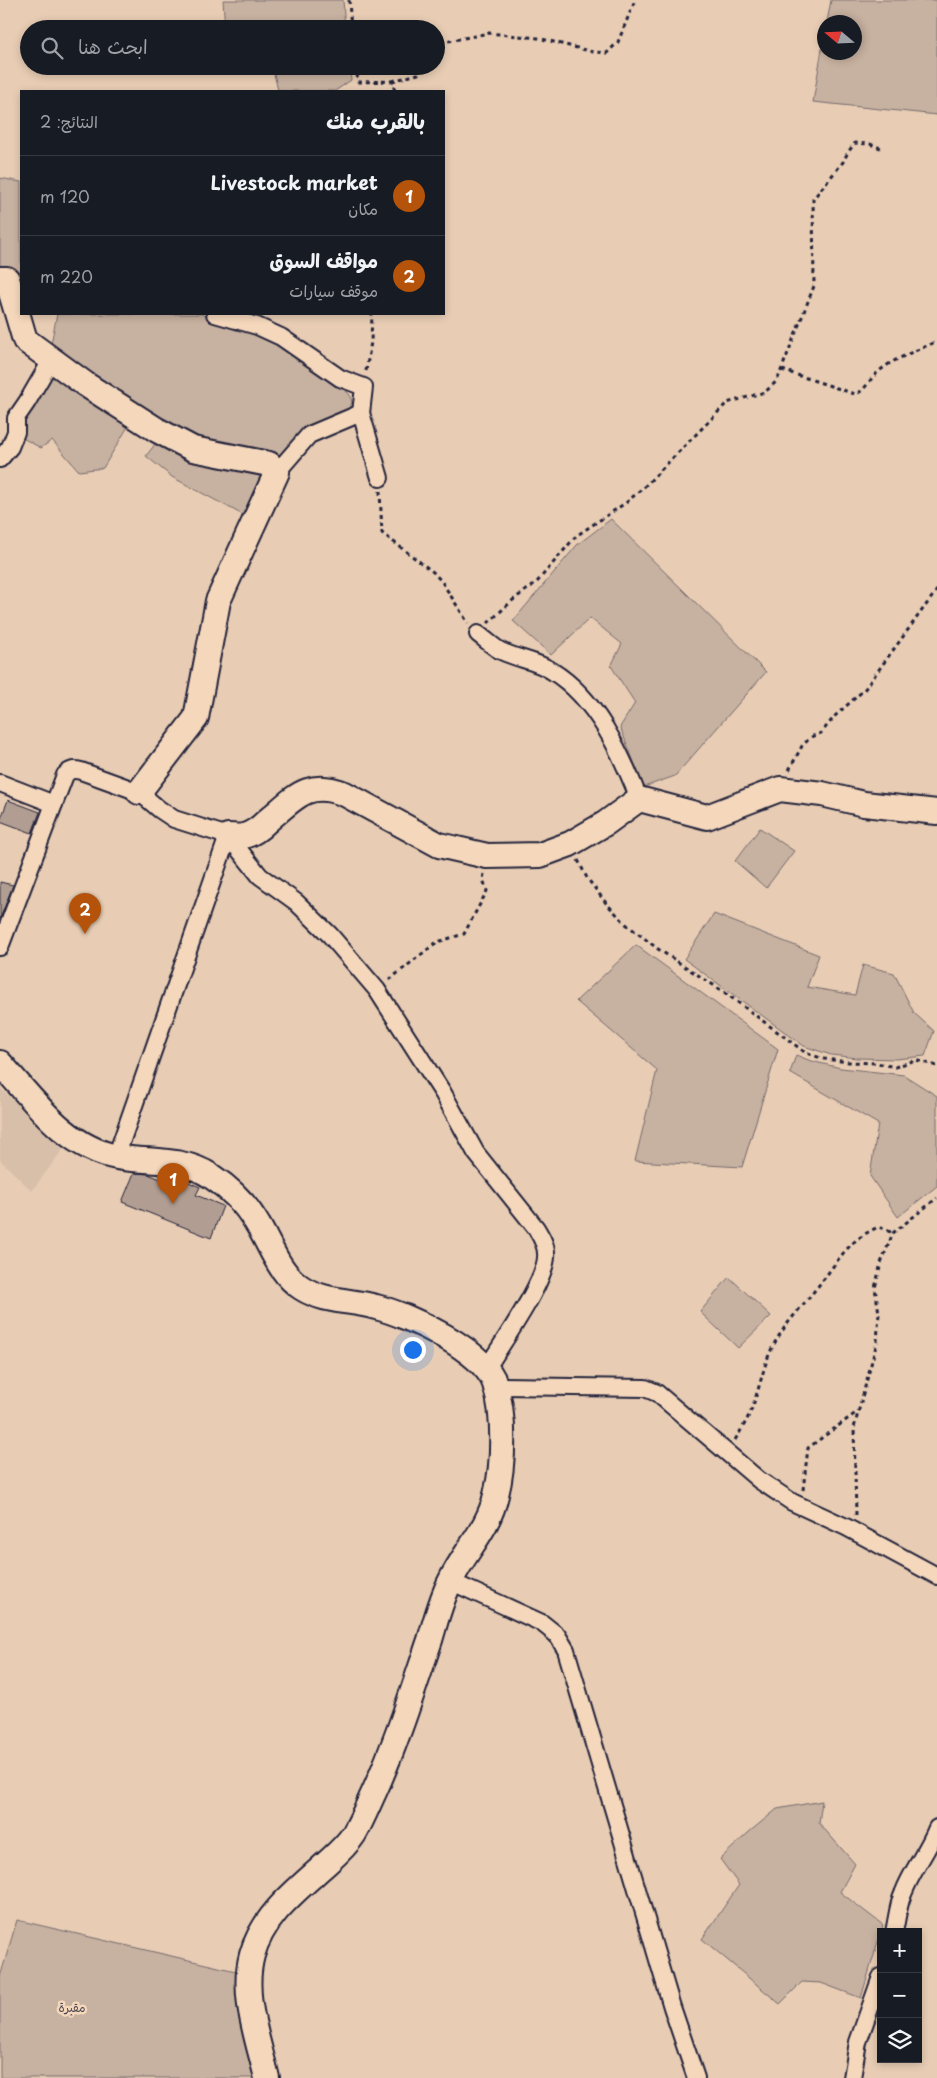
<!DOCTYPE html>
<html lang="ar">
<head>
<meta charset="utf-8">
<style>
  :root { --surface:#171b24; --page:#242831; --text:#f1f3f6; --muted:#9ea1a6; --line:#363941; --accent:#b45309 }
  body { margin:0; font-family:"Playpen Sans","Playpen Sans Arabic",sans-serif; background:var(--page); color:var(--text); direction:rtl }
  .controls { position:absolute; right:15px; bottom:15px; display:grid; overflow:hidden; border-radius:0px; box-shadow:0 2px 8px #0003 }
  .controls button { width:45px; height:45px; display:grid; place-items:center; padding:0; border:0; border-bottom:1px solid var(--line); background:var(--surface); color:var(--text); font:25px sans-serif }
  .compass { position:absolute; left:817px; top:15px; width:45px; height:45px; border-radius:50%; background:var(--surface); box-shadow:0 2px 8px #0003; rotate:289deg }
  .you { position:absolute; left:412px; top:1349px; width:18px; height:18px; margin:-12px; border:4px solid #fff; border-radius:50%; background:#1a73e8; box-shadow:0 0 0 8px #1a73e833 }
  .badge { display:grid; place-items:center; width:32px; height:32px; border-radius:50%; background:var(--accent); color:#fff; font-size:16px; font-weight:700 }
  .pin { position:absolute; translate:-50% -41px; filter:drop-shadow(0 1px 2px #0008) }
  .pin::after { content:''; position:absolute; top:26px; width:18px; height:15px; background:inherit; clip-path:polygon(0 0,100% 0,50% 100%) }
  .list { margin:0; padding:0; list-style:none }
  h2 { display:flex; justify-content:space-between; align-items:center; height:65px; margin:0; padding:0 20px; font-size:21px }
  h2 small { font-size:16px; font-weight:400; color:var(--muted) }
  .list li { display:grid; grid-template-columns:32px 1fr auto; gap:15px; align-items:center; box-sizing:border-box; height:80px; padding:0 20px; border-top:1px solid var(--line) }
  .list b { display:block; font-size:19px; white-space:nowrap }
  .list p { margin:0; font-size:16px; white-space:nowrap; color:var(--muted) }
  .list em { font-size:16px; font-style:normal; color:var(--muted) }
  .icon { flex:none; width:28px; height:28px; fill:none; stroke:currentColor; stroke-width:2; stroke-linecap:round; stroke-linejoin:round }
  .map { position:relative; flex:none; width:937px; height:2078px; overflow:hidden; direction:ltr }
  .search { position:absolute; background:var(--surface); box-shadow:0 2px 8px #0003; left:20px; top:20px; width:425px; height:55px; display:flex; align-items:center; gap:12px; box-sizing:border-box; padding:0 18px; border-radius:28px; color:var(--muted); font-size:19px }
  .panel { position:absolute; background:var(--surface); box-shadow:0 2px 8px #0003; left:20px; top:90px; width:425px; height:225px; border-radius:0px; direction:rtl }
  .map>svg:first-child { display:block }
</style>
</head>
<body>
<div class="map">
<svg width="937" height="2078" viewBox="0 0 937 2078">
  <rect width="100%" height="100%" fill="#e8cdb4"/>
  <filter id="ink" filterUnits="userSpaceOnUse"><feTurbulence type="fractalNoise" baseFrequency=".02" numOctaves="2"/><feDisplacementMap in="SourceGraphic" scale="10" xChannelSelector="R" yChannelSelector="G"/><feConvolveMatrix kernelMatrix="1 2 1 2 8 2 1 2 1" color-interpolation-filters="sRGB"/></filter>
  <g filter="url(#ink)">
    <path fill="#d8bfaa" d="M0 1088 66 1145 32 1191 0 1160Z"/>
    <g fill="#c7b1a0" stroke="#746a6e">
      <path d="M223 0H343L345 29 225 28Z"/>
      <path d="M831 0H937V115L813 102 824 37V52H854V22H827Z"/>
      <path d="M272 66H349L351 80 335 91H285L278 90Z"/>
      <path d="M0 178 21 182V271L0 274Z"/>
      <path d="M57 314H201L277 341 340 385 350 395 352 403 346 412 278 459 199 444 50 349Z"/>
      <path d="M52 368 129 425 103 468 79 471 52 440 41 448 17 435 23 420Z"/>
      <path d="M159 439 215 466 266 477 243 515 172 477 146 456Z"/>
      <path d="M611 519 766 672 675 776 644 787 620 727 635 703 611 666 622 644 590 618 551 655 513 621 577 545Z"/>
      <path d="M760 828 794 851 766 888 735 861Z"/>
      <path d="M714 914 819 955 807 987 855 995 863 965 894 973 914 1013 934 1031 925 1056 896 1059 857 1058 831 1055 804 1046 684 959Z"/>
      <path d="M636 945 778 1049 742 1167 635 1161 657 1070 576 1001Z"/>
      <path d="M796 1055 811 1061 841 1068 904 1075 937 1096V1186L898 1217 870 1176 878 1124 790 1073Z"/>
      <path d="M729 1277 771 1316 738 1348 700 1312Z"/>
      <path d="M822 1801 819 1823 855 1864 840 1892 883 1925 861 1998 821 1983 802 1982 780 2004 702 1939 739 1885 720 1859 748 1833 777 1809Z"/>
      <path d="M17 1920 240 1972V2002L254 2078H0V1977Z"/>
    </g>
    <g fill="#b19d92" stroke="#22223b">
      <path d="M8 800 40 812 32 833 0 821Z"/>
      <path d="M0 882 13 885 0 919Z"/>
      <path d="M134 1173 148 1174 163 1180 165 1175 177 1177 200 1187 196 1195 223 1206 211 1238 122 1202Z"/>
    </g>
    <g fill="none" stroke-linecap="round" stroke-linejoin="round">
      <defs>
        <g id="street">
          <path d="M215 314 257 326 281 337 340 378 364 387 361 413"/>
          <path d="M0 459 10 447 16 432V418L27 402 52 359"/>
          <path d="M277 472 309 435 361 413 380 478"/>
          <path d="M478 634C485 639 491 645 499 650 516 659 536 660 552 671 596 698 621 753 639 799"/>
          <path d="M0 783 54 804"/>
          <path d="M228 836 260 876 296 902 330 935 377 990 443 1093 476 1153 536 1228C540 1235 546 1244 546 1253 549 1278 501 1344 487 1368"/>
          <path d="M0 947 65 775C70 770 73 769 81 771L139 792 159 809 174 819 228 836 116 1157"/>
          <path d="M496 1386 645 1388 657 1393 759 1480 792 1502 846 1527 937 1576"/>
          <path d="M450 1581 542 1623 557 1635 566 1650 672 2007 696 2078"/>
          <path d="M894 1932C897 1919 898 1905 903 1894 912 1870 928 1851 937 1828"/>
          <path d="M852 2078 858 2042 881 1977"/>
        </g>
        <g id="secondary">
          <path d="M0 279H7L25 340 85 384 157 430 193 449 269 464 277 472 218 601 196 718 139 792"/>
          <path d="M228 836C233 836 239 837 244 836 252 834 261 827 267 821 295 798 307 779 345 794L439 845 487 856 540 855 570 844 606 823 639 799 707 817 780 789 822 794 864 804 937 812"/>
          <path d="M0 1063C33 1099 65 1147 117 1157 150 1163 182 1157 211 1176 229 1188 244 1202 255 1220 270 1243 278 1273 302 1288 324 1302 352 1300 376 1307 409 1315 485 1351 495 1384 505 1415 504 1464 496 1495 489 1528 465 1551 451 1580 441 1599 436 1620 430 1640 413 1690 397 1741 375 1790 368 1805 362 1820 354 1834 345 1848 332 1858 320 1869 292 1894 262 1918 252 1955 241 1995 258 2039 267 2078"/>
        </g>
      </defs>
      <use href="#street" stroke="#22223b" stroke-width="20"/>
      <use href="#secondary" stroke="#22223b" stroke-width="28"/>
      <g stroke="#22223b" stroke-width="3" stroke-dasharray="4 4" stroke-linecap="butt">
        <path d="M349 0 351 29"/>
        <path d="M436 50 439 45 444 42 489 33 499 34 538 38 593 52 607 53 618 42 635 0"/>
        <path d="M356 66 358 82 392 81 395 91"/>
        <path d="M392 81 418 74 428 66"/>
        <path d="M782 370 855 394C864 392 868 382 874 376 890 359 917 351 937 341"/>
        <path d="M366 371 371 342 372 314"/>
        <path d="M380 491 382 533 433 572 442 582 468 623"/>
        <path d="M488 623 513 600 537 582 576 536 627 502 646 485 727 403 765 392 777 381 814 286 813 199 843 162 848 152 855 143 870 144 883 149"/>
        <path d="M789 770 802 746 808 740 813 736 821 733 836 715 864 690 937 590"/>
        <path d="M578 860 587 878 606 903 626 924 658 949 724 992 806 1053 824 1059 849 1062 877 1063 895 1067 916 1060 937 1066"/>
        <path d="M389 980 437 942 464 934 487 891 483 879 484 874"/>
        <path d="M735 1440C743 1427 751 1414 755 1399 761 1382 764 1365 772 1348 783 1326 800 1309 815 1290 837 1264 846 1240 879 1227L893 1233"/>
        <path d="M803 1490 808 1448 857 1412"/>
        <path d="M856 1515 854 1428 877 1342 879 1313 875 1288 881 1263 893 1233 937 1198"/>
      </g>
      <use href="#street" stroke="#f5d8bc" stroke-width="16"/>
      <use href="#secondary" stroke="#f5d8bc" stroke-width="24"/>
    </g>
  </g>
  <g text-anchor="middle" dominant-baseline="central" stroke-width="5" stroke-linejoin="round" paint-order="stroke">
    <g font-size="12" fill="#4b4654" stroke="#f5d8bc">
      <text x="72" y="2007">مقبرة</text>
    </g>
  </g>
</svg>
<div class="controls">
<button>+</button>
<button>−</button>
<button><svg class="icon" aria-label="layers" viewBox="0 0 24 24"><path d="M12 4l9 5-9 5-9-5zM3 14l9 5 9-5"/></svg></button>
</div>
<svg class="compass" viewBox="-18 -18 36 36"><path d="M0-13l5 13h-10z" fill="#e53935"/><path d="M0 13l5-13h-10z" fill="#9ea1a6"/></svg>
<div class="you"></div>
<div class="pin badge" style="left:173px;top:1204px">1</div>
<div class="pin badge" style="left:85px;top:934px">2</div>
<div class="search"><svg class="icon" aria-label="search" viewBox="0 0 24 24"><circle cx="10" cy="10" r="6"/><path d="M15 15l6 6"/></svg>ابحث هنا</div>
<section class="panel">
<h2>بالقرب منك<small>النتائج: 2</small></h2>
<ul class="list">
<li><span class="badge">1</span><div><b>Livestock market</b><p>مكان</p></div><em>120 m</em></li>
<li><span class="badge">2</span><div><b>مواقف السوق</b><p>موقف سيارات</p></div><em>220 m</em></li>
</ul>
</section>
</div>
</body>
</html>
